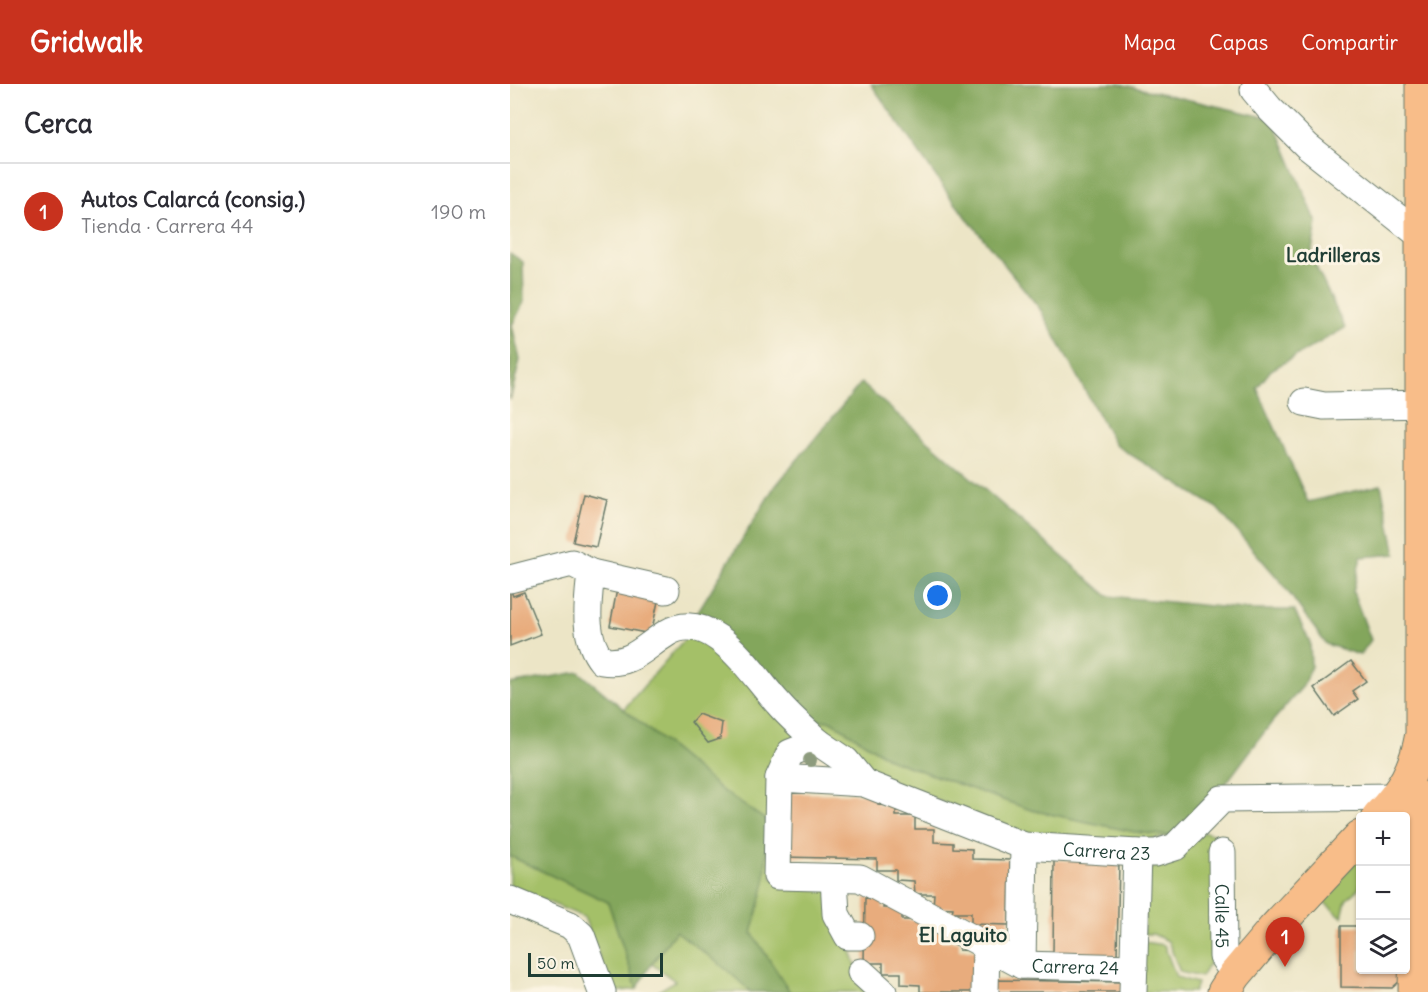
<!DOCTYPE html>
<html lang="es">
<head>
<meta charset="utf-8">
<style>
  :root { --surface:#fff; --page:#f7f7f7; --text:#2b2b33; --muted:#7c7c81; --line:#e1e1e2; --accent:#c8321e }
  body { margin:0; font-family:Delius,sans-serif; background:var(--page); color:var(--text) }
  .controls { position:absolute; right:18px; bottom:18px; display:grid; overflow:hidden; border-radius:6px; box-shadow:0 2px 4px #0004 }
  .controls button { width:54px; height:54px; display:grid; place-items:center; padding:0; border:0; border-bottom:2px solid var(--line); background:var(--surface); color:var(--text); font:30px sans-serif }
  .scale { position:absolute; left:18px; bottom:15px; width:135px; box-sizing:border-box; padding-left:6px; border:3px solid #1f3d34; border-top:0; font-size:16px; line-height:21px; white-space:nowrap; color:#1f3d34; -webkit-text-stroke:4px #fcf5e5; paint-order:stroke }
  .you { position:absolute; left:428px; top:512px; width:21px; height:21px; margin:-15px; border:4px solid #fff; border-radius:50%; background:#1a73e8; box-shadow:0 0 0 9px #1a73e833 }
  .badge { display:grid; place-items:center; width:39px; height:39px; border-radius:50%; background:var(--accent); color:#fff; font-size:20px; font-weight:700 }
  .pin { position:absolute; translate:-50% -50px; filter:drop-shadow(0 2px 3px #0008) }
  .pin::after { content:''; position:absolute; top:32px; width:21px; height:18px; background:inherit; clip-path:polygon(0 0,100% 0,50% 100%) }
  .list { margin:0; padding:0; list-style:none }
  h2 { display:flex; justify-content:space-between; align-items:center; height:78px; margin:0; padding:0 24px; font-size:26px }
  h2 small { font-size:20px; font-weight:400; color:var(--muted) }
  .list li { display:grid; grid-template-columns:39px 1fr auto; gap:18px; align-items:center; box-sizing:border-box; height:96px; padding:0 24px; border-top:2px solid var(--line) }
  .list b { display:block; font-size:22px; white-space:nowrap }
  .list p { margin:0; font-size:20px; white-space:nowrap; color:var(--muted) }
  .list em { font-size:20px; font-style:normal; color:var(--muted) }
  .icon { flex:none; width:33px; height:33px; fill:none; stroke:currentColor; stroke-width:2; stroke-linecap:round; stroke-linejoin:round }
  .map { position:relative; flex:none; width:918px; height:908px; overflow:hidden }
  header { display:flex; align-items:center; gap:36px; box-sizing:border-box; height:84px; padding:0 30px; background:var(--accent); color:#fff }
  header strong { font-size:28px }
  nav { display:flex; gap:33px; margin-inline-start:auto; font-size:21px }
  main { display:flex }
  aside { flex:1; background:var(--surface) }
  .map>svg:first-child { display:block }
</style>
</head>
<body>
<header>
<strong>Gridwalk</strong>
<nav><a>Mapa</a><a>Capas</a><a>Compartir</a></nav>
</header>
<main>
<aside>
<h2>Cerca<small></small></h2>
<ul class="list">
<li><span class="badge">1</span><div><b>Autos Calarcá (consig.)</b><p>Tienda · Carrera 44</p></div><em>190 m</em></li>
</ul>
</aside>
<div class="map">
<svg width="918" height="908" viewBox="0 0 918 908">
  <rect width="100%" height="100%" fill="#fcf5e5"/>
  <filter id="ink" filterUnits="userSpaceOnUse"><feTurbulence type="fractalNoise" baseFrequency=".0167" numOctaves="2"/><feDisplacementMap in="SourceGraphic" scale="12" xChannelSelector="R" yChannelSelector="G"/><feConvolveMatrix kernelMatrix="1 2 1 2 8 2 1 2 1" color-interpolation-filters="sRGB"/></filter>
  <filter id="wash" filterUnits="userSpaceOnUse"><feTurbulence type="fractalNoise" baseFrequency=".008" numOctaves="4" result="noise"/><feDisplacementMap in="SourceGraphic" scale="24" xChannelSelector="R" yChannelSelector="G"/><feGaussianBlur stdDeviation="1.35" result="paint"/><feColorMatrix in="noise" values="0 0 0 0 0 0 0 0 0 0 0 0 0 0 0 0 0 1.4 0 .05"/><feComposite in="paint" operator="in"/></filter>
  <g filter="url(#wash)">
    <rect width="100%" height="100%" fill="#ece5c6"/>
    <g fill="#a4c067" stroke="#627e4e" stroke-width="1.5">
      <path d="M179 550 192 551 294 653 261 794 317 799 346 881 362 908H280L242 849 255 798 257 737 214 708 114 625Z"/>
      <path d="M296 635 321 637 381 676 521 726 625 748 662 752 626 758 515 752 360 689Z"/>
      <path d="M694 748 706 751 702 875 691 893 670 888 658 857 643 850H634L636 787 666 774Z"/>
      <path d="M0 772 98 818 127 905 103 908 74 833 0 802Z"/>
      <path d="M850 773V803L836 816 832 833 810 815Z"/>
      <path d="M166 847 224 891 241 908H147L165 897 142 880Z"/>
      <path d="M633 858 654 861 666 893 687 899 684 908H632Z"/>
    </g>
    <g fill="#83a65c" stroke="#517248" stroke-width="1.5">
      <path d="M361 0H610L763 35 807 139 801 172 835 244 761 286 747 304 798 418 871 401 886 470 851 473 843 508 861 556 850 571 816 560 771 498 707 424 605 361 530 225 441 114Z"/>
      <path d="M0 169 13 178 14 218 2 241 10 276 0 316Z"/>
      <path d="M351 299 598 512 742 526H784L800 558 801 582 793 602 762 638 705 714 662 752 625 748 521 726 381 676 321 637 296 635 182 537 263 405Z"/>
      <path d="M69 588 214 708 257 737 255 798 242 849 280 908H241L217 886 166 847 142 879 127 905 98 818 0 772V600Z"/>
    </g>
    <g id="blocks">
      <g fill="#e8ac7d">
        <path d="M74 410 97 416 86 463 63 458Z"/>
        <path d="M108 500 150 508 141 550 100 542Z"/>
        <path d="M0 504 3 512 14 508 31 550 0 562Z"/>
        <path d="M841 577 856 597 842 607 848 615 824 632 804 604Z"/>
        <path d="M188 630 212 639 210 655 198 659 181 638Z"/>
        <path d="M273 709 368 710V721L386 722V732H405V745H424V758L443 759V764L462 765V775L500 776 499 841 461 840V829H442L443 824 423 823 424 810H405L404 797 386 796V786H367V775L272 773Z"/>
        <path d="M544 776 609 778 607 873 543 871Z"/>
        <path d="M355 814 374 815 373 824H392V836H411V847H430V857H449V866L467 867V908H410V901L391 900V889H373V879H354Z"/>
        <path d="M831 842H850V886H892L891 896 882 904 831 903Z"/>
        <path d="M481 896 613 898V908H480Z"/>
      </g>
    </g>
  </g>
  <g filter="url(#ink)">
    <use href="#blocks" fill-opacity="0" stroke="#677867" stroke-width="1.5"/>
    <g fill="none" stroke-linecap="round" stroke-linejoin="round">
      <defs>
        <g id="minor">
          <path d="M744 6 759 24 797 62 912 153"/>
          <path d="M794 318 814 322 918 320"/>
          <path d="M81 489 156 506"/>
          <path d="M0 495 62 479 81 489C78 518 72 553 92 577 121 582 134 563 157 549 202 522 242 591 268 619 280 633 294 645 308 658"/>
          <path id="s1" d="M269 694 354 699 514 762 627 769H646L665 763 712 715 888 713"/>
          <path id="s2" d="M354 699 336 677 308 658 280 669 269 694 267 792 350 794 512 881 624 884"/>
          <path id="s3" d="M712 769 713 873 725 891"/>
          <path d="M324 794 326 830 338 852H350"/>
          <path d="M0 816 60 841 71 851 92 908"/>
          <path d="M512 881 514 762"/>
          <path d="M351 888 373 908"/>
          <path d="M475 908 476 863"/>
          <path d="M623 908 627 769"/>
        </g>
        <path id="major" d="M888 713H908L905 908"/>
        <g id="highway">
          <path d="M869 732C893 708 906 684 912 650V0"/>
          <path d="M714 908 725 891 764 845 850 753"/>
        </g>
      </defs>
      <use href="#minor" stroke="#677867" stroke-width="29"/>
      <use href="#major" stroke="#677867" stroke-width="35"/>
      <use href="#highway" stroke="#677867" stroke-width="35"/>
      <use href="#minor" stroke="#fff" stroke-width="27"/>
      <use href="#major" stroke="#f8bd89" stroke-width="33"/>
      <use href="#highway" stroke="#f8bd89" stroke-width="33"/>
    </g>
    <circle fill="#8d9b7d" cx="300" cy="676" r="7"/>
  </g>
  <g text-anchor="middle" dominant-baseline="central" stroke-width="6" stroke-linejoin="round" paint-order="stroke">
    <g font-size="18" fill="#1f3d34" stroke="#fcf5e5">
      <text stroke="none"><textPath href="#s1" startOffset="340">Carrera 23</textPath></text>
      <text stroke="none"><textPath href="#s3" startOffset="63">Calle 45</textPath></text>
      <text stroke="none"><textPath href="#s2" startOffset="538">Carrera 24</textPath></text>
    </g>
    <g font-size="20" font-weight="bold" fill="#1f3d34" stroke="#fcf5e5">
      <text x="823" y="170">Ladrilleras</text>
      <text x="453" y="850">El Laguito</text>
    </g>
  </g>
</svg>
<div class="controls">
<button>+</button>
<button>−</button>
<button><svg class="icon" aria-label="layers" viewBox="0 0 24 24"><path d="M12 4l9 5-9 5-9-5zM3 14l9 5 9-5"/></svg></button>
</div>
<div class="scale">50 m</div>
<div class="you"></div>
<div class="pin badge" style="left:775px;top:883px">1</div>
</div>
</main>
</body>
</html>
